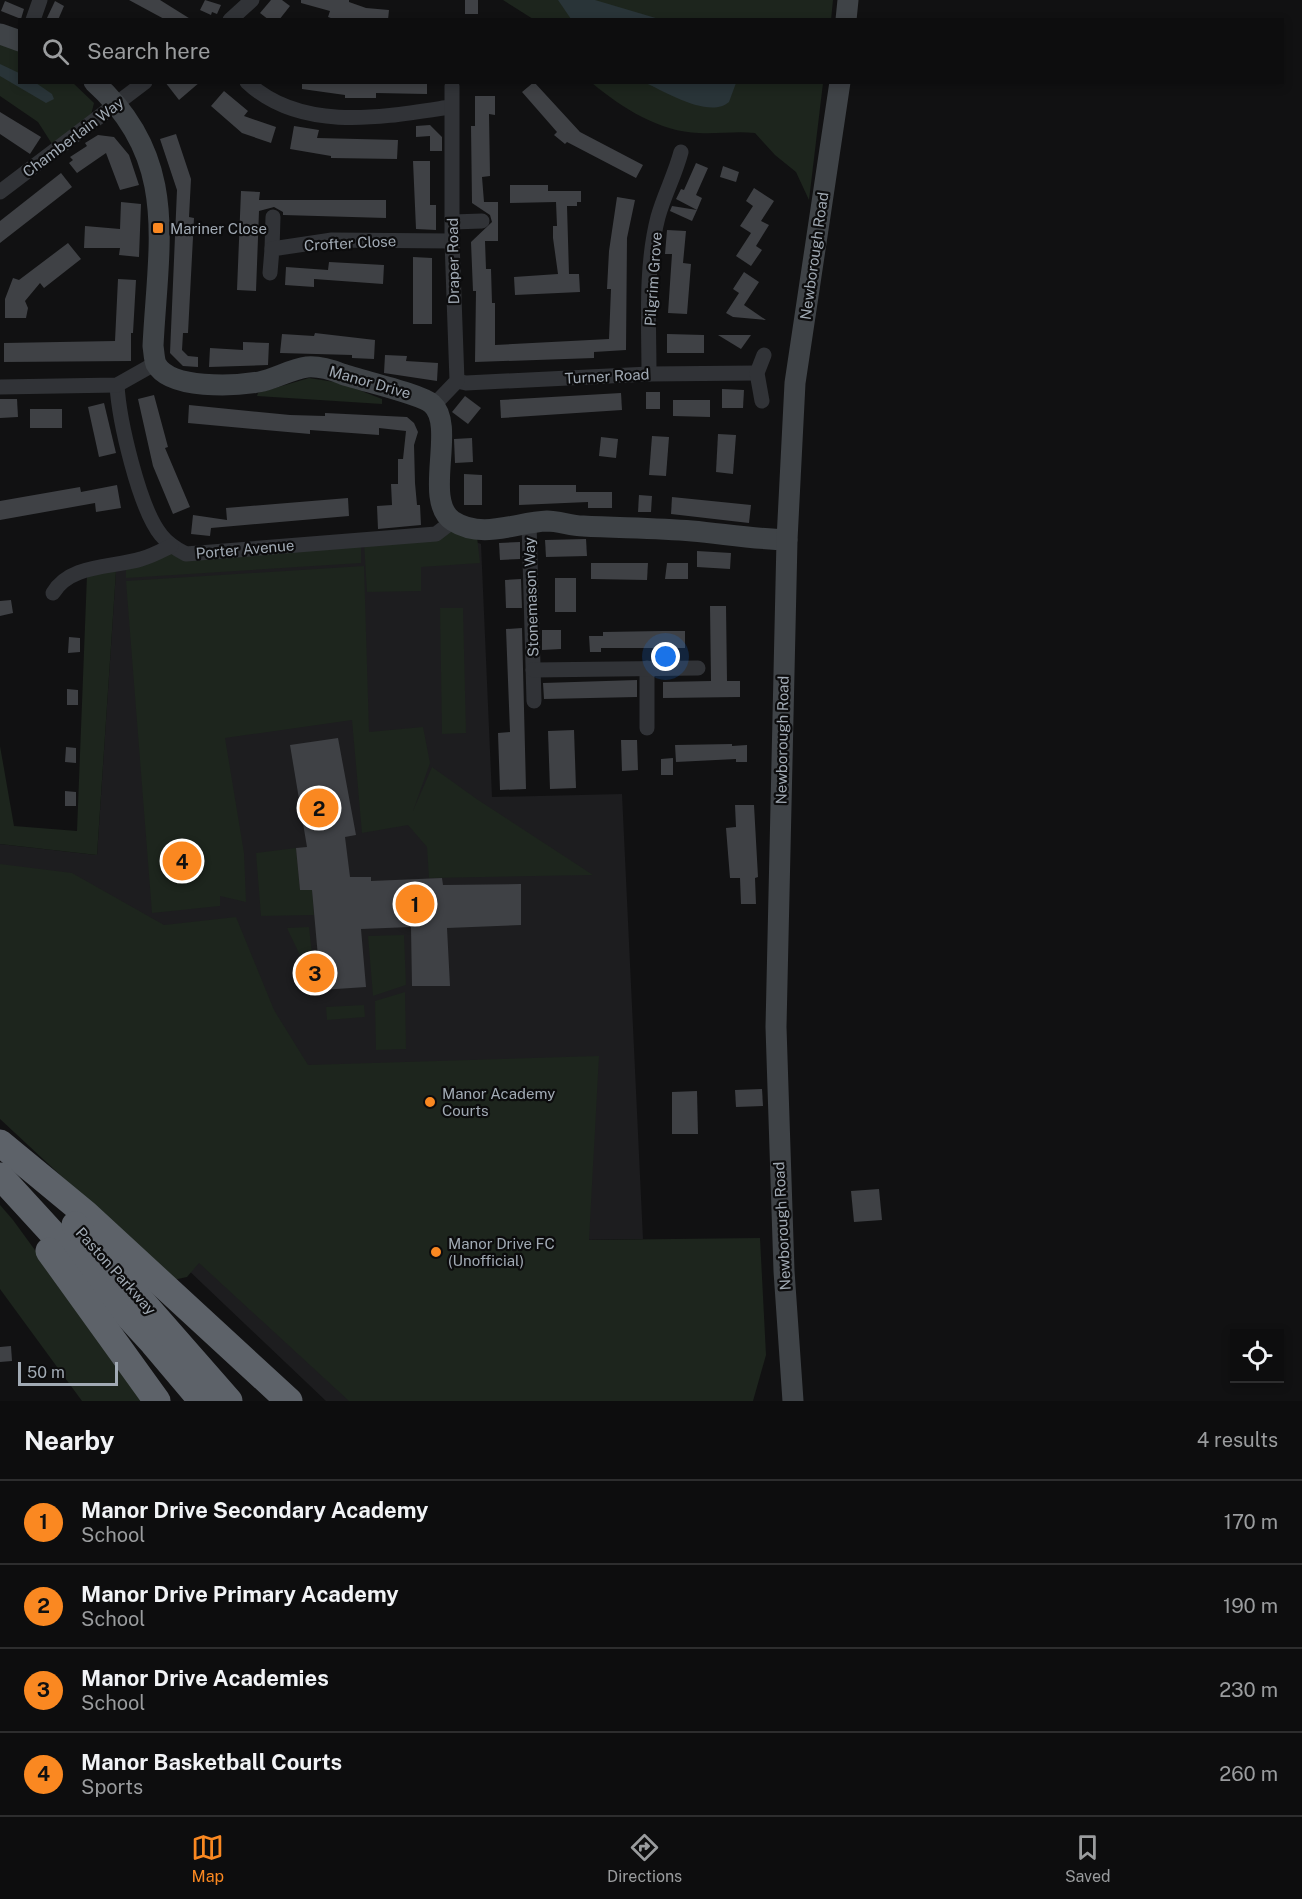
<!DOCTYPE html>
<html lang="en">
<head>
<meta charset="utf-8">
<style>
  :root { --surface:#0d0d0e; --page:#161617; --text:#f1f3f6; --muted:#9a9c9e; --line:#2d2d2e; --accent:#fa8821 }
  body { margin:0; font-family:"Public Sans",sans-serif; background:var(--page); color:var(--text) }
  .controls { position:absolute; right:18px; bottom:18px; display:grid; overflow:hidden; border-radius:0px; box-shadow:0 3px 9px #0003 }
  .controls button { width:54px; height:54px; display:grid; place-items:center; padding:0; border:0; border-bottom:2px solid var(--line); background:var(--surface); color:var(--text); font:30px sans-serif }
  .scale { position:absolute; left:18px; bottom:15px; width:100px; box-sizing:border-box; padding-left:6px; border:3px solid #a1aab4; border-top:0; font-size:16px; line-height:21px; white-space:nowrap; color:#a1aab4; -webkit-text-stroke:4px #0c0c0d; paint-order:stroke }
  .you { position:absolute; left:666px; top:657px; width:21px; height:21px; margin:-15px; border:4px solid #fff; border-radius:50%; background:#1a73e8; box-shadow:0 0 0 9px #1a73e833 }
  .badge { display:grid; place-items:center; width:39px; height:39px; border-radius:50%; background:var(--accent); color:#111; font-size:20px; font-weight:700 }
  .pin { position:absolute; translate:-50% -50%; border:3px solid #fff; box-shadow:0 2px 6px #0006 }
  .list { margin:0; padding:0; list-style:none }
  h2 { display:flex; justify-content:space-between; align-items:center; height:78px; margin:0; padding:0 24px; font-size:26px }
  h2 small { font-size:20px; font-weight:400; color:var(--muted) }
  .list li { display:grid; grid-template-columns:39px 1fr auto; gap:18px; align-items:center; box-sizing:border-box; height:84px; padding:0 24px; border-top:2px solid var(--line) }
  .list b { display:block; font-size:22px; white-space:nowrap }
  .list p { margin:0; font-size:20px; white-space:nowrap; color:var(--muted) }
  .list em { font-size:20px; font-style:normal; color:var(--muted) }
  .icon { flex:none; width:33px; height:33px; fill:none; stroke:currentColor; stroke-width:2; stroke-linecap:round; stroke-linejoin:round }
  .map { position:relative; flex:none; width:1302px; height:1401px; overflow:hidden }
  .search { position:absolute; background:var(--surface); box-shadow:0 3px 9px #0003; left:18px; right:18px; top:18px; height:66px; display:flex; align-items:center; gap:15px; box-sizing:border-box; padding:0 21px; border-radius:0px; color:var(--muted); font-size:22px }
  .sheet { height:414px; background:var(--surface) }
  nav { display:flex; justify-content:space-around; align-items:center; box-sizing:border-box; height:84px; border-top:2px solid var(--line); background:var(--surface); font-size:16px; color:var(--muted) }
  nav a { display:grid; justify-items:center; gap:3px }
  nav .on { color:var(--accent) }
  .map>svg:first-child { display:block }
</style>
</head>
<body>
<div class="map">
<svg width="1302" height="1401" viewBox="0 0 1302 1401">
  <rect width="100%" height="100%" fill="#111112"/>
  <path fill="#1d1d1f" d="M451 532 481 544 492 797 622 794 643 1239 507 1241 518 1401H326L0 1091V844L97 855 116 571Z"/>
  <g fill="#1d251d">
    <path d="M503 0H833L831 20 533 19Z"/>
    <path d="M0 38 19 47 20 82 73 83 94 103 91 115 54 147 38 122 0 96Z"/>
    <path d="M592 83H823L809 200 796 172 775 155 755 133C736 131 718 134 699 133 660 132 622 108 592 83Z"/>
    <path d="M309 378 341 383 382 399V404L257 396 258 393Z"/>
    <path d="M449 530 477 537 480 563 421 567V591L367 592 364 542Z"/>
    <path d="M361 546V563L126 578V566L169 552Z"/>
    <path d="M364 566 369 732 423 727 430 763 413 811 432 767 478 800 593 875 429 878 427 847 408 825 362 833 352 720 225 738 244 853 246 902 220 896V906L152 913 126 581Z"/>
    <path d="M116 571 97 855 0 844V746L14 826 77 831 87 575Z"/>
    <path d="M440 608H463L466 733 442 734Z"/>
    <path d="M296 848 300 890H312L314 915 261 916 256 853Z"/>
    <path d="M0 864 72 873 164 925 236 917 274 1010 308 1065 599 1056 589 1240 760 1238 766 1355 753 1401H349L199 1263 187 1277 173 1280 0 1119Z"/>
    <path d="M309 927 316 989 287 928Z"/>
    <path d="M404 935 406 985 373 996 368 936Z"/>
    <path d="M405 992 406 1049 376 1050 375 1001Z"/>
    <path d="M364 1005 365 1017 327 1020 326 1007Z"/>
    <path d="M0 1205 13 1220 145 1401H82L0 1289Z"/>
  </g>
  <g fill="#293438">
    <path d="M558 0H595L659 19H571Z"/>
    <path d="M0 64 19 73 20 82 36 83 52 94 54 99 46 103 0 76Z"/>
    <path d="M646 83H736L729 102C710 119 665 92 646 83Z"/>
  </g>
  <g fill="#3f4145">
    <path d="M129 0H160L192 20H166Z"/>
    <path d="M205 0 221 5 217 14 212 12 211 15 200 10Z"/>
    <path d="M271 0H282L290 6 279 20H269L260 13Z"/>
    <path d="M301 0H349V2L366 8 389 10 388 20H336L328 17 330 11 301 3Z"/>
    <rect x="465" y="0" width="13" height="14"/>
    <path d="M5 1 24 9 21 19 1 11Z"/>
    <path d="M55 1 64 6 58 20H46Z"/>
    <path d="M165 82H200L179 100Z"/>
    <path d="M302 82H427V94L376 93V98H345V95L302 89Z"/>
    <path d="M534 82 580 132 643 165 636 178 567 142 565 144 554 135 557 132 522 92Z"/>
    <path d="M224 91 248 111 244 116 276 127 271 143 242 133 211 106Z"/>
    <path d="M475 96H495V115L489 114 490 176 482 177 484 202H498V241H485L486 269H491L492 303H495V345L609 339 611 289H607L609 251 617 197 635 200 627 238 626 350 594 352V358L475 362 476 291H473L471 242 492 222 490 215 472 203 471 126H475Z"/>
    <path d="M0 112 41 137 30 154 0 134Z"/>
    <path d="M430 125 442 137V151H430V136L416 137V126Z"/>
    <path d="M294 126 319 130 317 138 398 140 397 159 331 158V156L290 149Z"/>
    <path d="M176 134 191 179 189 217 194 218 188 333H183L182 350 188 356 198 357V367L183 366 170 353 177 190 160 139Z"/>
    <path d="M98 135 114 137 129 155 139 185 120 190 106 153 77 173 69 163 73 160 70 157 87 146 85 143Z"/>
    <path d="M413 161H430V205H436V230L416 229Z"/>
    <path d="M696 163 708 168 696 195 702 198 697 210 676 199 681 189 684 190Z"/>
    <path d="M723 166 739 172 736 182 720 177Z"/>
    <path d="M61 173 72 187 0 243V221Z"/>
    <path d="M510 185H548V191H581V202H577V206H567L569 274H579L580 292 515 295 514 277 558 274 553 238V226H557L556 202 510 203Z"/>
    <path d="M754 188 774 201 761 221 769 225 756 246 762 250 751 266 736 256 751 233 740 226 753 206 746 201Z"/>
    <path d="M241 191 260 192 259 200H386V218L283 215V212L274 207 259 211 256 291 237 290Z"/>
    <path d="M121 202 141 204 139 257 119 255 120 248H84L85 226 120 229Z"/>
    <path d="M672 206 697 210 692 221 670 211Z"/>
    <path d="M667 230 686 231 683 263 691 264 687 314 668 313 672 254H665Z"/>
    <path d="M68 243 81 259 44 288 40 283 25 301 28 308 26 318H5V299L13 278 19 280Z"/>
    <path d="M413 257 432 258V324H413Z"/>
    <path d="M329 262 384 265 383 284 314 279V287L285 285 286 267 328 270Z"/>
    <path d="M744 272 759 282 744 305 766 320 733 317 726 313 739 293 733 289Z"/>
    <path d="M118 279 136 280 133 333H131V361L4 362V343L115 341Z"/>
    <path d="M315 333 375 340 374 359 352 358V355L280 353 282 334 314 336Z"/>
    <path d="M667 334 704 335V353H667Z"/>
    <path d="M718 335H751L741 349Z"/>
    <path d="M243 342 269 343 268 365 209 367 210 348 243 350Z"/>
    <path d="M385 355 407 356 406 361 438 363 437 381 384 373Z"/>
    <path d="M722 389 744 390 743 408H722Z"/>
    <rect x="646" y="392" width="14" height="17"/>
    <path d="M621 393 622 410 501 418 500 400Z"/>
    <path d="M154 395 168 447 165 448 190 507 173 514 153 466 138 399Z"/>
    <path d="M465 396 481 408 468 424 452 412Z"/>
    <path d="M0 399H17L18 417 0 418Z"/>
    <path d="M673 400H710V417L673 416Z"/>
    <path d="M104 403 116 453 99 457 88 407Z"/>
    <path d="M189 405 290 415 325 416V413L407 417 414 423 418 432 414 445 415 483 417 505H420L421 525 378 529 377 506 392 505 391 484H398V459H403L406 431 379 428V435L310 430V434L188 423Z"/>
    <rect x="30" y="409" width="32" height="19"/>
    <path d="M718 434 736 435 733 474 716 472Z"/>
    <path d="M652 436 669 437 666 476 649 475Z"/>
    <path d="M601 437 618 439 616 458 599 456Z"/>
    <path d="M472 438 473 462 455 463 454 439Z"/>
    <path d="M464 474 482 475V505H464Z"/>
    <path d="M117 485 121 508 96 512 95 503 0 520V501L80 487 81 492Z"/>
    <path d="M519 485H576V492H612V508H588V502L519 505Z"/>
    <path d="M639 495 652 496 651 512H638Z"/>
    <path d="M672 497 751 505 749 523 671 514Z"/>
    <path d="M348 498 349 516 211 528 210 536 191 534 193 515 227 520 226 508Z"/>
    <path d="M586 539 587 556 546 557 545 540Z"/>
    <path d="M520 542V559L500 560 499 543Z"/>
    <path d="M697 551 731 553 730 569 697 567Z"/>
    <path d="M591 563H648L647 580 591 579Z"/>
    <path d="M667 563H688V579H665Z"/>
    <rect x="555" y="578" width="21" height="34"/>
    <path d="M521 579 522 608H506L505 580Z"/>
    <path d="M11 600 13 613 0 616V601Z"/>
    <path d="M710 606H726L727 681H740V697L663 698V682L711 681Z"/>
    <path d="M522 628 526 789 500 790 498 733 510 732 506 629Z"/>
    <path d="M542 630H561V649L542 650Z"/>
    <path d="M662 631H685V648H601V652H590L589 636H603V632Z"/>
    <path d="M69 637 80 638V652L68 653Z"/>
    <path d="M637 680V697L544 699 543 683Z"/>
    <path d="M67 689 78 690V705H67Z"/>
    <path d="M574 730 576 788 550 789 548 731Z"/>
    <path d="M338 738 356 835 345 837 350 877H371V881L442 878 443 885 521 884V925L447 928 450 986H412L411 927 361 929 366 987 321 990 312 890H300L296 848 307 847 290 745Z"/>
    <path d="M621 740H637L638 770 622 771Z"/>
    <path d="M732 744V746L747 745V762H736V759L676 762 675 745Z"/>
    <path d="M66 747 76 748V763L65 762Z"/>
    <path d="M673 758V775H661V759Z"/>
    <path d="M65 791 76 792V806H65Z"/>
    <path d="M735 805H754L758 877 755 878 756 904H741L740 878H730L726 828 736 827Z"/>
    <path d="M762 1089 763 1106 736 1107 735 1090Z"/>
    <path d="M697 1091 698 1134H672V1092Z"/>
    <path d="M879 1189 882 1220 854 1222 851 1191Z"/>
    <path d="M11 1346 12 1361 0 1362V1347Z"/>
  </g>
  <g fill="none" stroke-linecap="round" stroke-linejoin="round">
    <g stroke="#313337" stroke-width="15">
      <path d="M33 20 40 0"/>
      <path d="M230 20 252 0"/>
      <path d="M247 82C301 133 384 117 450 107"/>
      <path d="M0 192 145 82"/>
      <path d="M453 222 482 221"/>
      <path d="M272 249 273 217"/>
      <path d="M270 273 272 249 332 240 452 241"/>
      <path d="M649 374C649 323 645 267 658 217 664 195 675 175 681 152"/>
      <path d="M457 381 466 383 649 374 757 373"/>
      <path d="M117 385C119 420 139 508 161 535 168 544 176 549 186 554L436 534 453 521"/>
      <path d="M0 387 117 385 156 363"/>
      <path d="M762 401 757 373 764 355"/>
      <path d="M434 405 457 381 452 241V86"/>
      <path d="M529 523 534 701"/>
      <path d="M53 593C70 564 111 568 141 559 152 556 161 551 171 546"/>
      <path d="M647 668V728"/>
      <path d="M533 670 698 668"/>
    </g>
    <g stroke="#3f4347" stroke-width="21">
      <path d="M846 20 848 0"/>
      <path d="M0 34 20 41"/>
      <path d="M94 82C180 159 158 244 153 346 154 352 154 359 156 364 170 390 235 386 259 382 275 379 291 369 307 367 319 366 332 370 342 374 362 381 421 394 432 404 457 426 422 501 453 521 482 540 517 522 547 521 559 521 571 526 583 526 619 528 656 528 692 531 724 534 755 539 787 540"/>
      <path d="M793 1401 784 1271 776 1027 787 540 795 383 840 82"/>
    </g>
    <g stroke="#5d6269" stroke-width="27">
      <path d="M0 1143 86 1214 289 1401"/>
      <path d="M0 1176 153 1343 202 1401"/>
      <path d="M75 1225 229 1401"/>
      <path d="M49 1251 157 1401"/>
    </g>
  </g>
  <g fill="#fa8821" stroke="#0c0c0d" stroke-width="2">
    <rect x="152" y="222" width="12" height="12" rx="3"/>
    <circle cx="430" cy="1102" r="6"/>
    <circle cx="436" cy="1252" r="6"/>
  </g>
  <g text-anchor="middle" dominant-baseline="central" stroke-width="4.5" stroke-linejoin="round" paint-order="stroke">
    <g font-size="15" fill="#a1aab4" stroke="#0c0c0d">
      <text transform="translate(73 137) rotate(-37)">Chamberlain Way</text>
      <text transform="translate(350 243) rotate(-3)">Crofter Close</text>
      <text transform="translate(814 256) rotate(-82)">Newborough Road</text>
      <text transform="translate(453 261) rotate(-91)">Draper Road</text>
      <text transform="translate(653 279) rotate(-86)">Pilgrim Grove</text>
      <text transform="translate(607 376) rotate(-3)">Turner Road</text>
      <text transform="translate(370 382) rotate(16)">Manor Drive</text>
      <text transform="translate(245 549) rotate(-5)">Porter Avenue</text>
      <text transform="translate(531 597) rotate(-92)">Stonemason Way</text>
      <text transform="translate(782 740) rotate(-89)">Newborough Road</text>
      <text transform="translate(782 1226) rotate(-93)">Newborough Road</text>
      <text transform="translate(116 1271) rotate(48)">Paston Parkway</text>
    </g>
    <g font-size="15" fill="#a1aab4" stroke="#0c0c0d" text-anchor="start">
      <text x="170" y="228">Mariner Close</text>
      <text x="442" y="1093">Manor Academy<tspan x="442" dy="17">Courts</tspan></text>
      <text x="448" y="1243">Manor Drive FC<tspan x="448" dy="17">(Unofficial)</tspan></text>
    </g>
  </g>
</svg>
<div class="controls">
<button><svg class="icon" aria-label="locate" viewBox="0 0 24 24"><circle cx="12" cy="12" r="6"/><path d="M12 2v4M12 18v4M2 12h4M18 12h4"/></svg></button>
</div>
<div class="scale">50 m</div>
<div class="you"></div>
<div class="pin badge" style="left:415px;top:904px">1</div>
<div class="pin badge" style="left:319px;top:808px">2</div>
<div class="pin badge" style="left:315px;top:973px">3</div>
<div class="pin badge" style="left:182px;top:861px">4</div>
<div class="search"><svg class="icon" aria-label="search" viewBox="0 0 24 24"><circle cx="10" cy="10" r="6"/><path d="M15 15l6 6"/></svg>Search here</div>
</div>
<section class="sheet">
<h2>Nearby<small>4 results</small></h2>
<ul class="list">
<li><span class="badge">1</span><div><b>Manor Drive Secondary Academy</b><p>School</p></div><em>170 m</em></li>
<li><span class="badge">2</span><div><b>Manor Drive Primary Academy</b><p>School</p></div><em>190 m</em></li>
<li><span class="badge">3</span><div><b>Manor Drive Academies</b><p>School</p></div><em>230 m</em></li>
<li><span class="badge">4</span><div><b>Manor Basketball Courts</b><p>Sports</p></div><em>260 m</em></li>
</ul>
</section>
<nav>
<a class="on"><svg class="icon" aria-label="map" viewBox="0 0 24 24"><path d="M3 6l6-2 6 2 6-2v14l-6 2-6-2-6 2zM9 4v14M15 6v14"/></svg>Map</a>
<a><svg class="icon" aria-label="directions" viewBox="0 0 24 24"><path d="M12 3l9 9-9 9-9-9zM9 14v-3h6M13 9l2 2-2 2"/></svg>Directions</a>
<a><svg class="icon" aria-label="saved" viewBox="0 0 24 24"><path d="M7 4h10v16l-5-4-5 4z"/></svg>Saved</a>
</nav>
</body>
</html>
